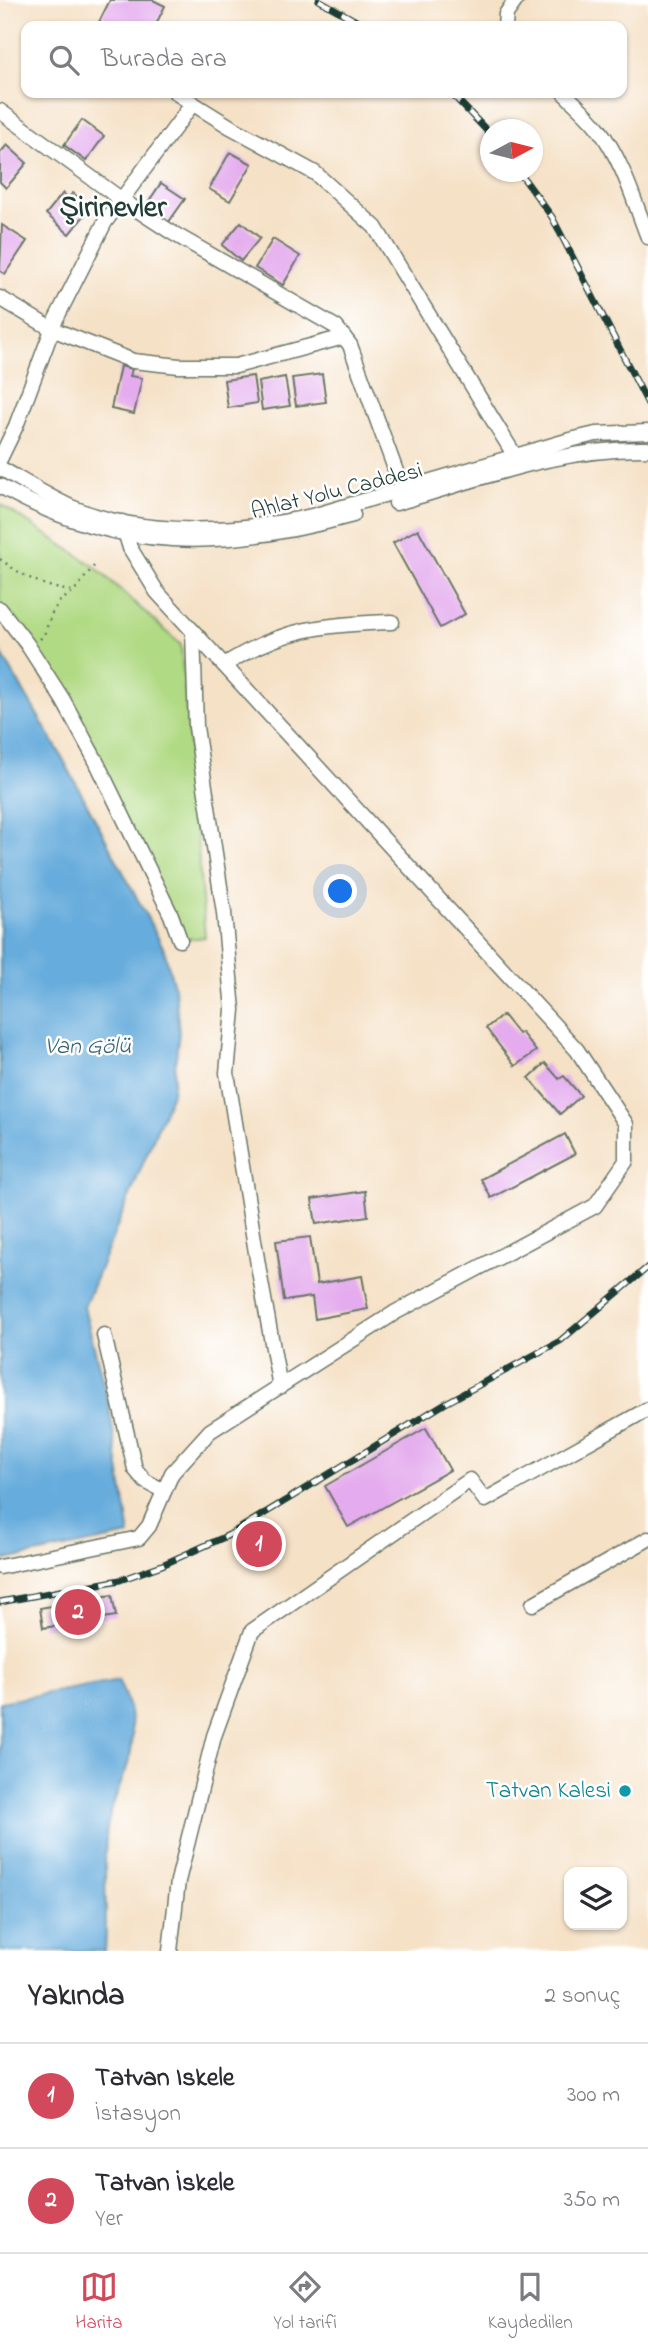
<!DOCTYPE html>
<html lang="tr">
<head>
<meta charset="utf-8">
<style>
  :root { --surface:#fff; --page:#f2f2f3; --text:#2b2b33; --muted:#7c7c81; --line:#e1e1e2; --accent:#d1495b }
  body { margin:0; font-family:"Indie Flower",sans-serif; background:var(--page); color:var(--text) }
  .controls { position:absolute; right:21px; bottom:21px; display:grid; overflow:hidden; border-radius:14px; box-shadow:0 2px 5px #0004 }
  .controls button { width:63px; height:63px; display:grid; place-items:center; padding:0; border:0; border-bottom:2px solid var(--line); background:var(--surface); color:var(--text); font:35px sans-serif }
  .compass { position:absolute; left:480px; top:119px; width:63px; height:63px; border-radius:50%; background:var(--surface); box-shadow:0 2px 5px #0004; rotate:83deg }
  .you { position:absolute; left:341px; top:892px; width:24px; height:24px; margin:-18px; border:5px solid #fff; border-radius:50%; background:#1a73e8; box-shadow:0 0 0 10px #1a73e833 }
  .badge { display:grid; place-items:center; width:46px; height:46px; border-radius:50%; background:var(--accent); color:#fff; font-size:23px; font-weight:700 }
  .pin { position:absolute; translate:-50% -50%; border:4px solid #fff; box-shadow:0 2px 7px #0006 }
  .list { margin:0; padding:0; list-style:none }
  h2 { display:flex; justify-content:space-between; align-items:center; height:91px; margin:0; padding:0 28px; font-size:30px }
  h2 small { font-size:23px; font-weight:400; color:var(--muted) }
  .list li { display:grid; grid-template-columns:46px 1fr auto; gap:21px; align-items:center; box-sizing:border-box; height:105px; padding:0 28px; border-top:2px solid var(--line) }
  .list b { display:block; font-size:26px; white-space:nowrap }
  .list p { margin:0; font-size:23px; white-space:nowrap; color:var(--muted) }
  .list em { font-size:23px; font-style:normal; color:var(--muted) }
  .icon { flex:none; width:38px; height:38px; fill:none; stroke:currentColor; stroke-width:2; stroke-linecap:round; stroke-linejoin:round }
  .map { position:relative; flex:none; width:648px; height:1951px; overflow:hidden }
  .search { position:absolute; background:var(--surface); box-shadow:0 2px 5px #0004; left:21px; right:21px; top:21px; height:77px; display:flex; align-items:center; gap:18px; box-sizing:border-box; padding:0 24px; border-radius:14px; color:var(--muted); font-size:26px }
  .sheet { height:301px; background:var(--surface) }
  nav { display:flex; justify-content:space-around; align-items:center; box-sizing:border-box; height:98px; border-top:2px solid var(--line); background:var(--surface); font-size:19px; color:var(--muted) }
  nav a { display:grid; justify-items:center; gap:4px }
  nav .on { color:var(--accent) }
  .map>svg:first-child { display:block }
</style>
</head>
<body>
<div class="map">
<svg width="648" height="1951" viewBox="0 0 648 1951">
  <rect width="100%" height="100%" fill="#fff"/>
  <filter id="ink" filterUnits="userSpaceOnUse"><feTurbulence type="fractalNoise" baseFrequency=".0143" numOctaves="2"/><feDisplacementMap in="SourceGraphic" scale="14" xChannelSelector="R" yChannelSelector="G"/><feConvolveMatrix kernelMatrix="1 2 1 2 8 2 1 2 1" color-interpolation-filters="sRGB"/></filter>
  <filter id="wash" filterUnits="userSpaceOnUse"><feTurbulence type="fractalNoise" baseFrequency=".00686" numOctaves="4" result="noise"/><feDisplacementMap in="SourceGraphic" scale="28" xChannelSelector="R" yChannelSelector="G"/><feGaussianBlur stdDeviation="1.57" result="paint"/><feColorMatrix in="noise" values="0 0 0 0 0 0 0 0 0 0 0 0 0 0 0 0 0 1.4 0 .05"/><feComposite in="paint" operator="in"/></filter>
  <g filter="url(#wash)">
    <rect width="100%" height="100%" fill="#f5e1c6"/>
    <path fill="#b1da84" stroke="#688c5c" stroke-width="2" d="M0 504 94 566 181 645 205 937 180 940 95 759 0 609Z"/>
    <g fill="#66acdc" stroke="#427488" stroke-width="2">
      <path d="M0 651 61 755 164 949 175 990 179 1032 172 1093 84 1307 109 1406 130 1535 0 1561Z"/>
      <path d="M118 1680C131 1706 137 1735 128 1764 120 1789 108 1810 106 1837 103 1875 108 1913 105 1951H0V1702Z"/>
    </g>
    <g id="blocks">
      <g fill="#e4acee">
        <path d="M110 0H153L165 6 155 26H97Z"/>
        <path d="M82 120 104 136 86 161 64 145Z"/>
        <path d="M7 145 27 163 6 188 0 182V153Z"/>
        <path d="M230 152 252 164 230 201 209 189Z"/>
        <path d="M161 183 185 199 168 223 145 207Z"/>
        <path d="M63 193 68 198 73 193 84 202 81 205 88 211 69 234 46 214Z"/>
        <path d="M241 222 260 238 241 261 222 245Z"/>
        <path d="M2 225 27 241 5 274 0 271Z"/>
        <path d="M273 239 300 256 283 285 255 268Z"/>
        <path d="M120 366 132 369 130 376 142 378 134 414 111 409Z"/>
        <path d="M322 374 326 402 296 406 292 378Z"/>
        <path d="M253 376 257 403 228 408 224 380Z"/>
        <path d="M285 377 290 406 262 410 258 382Z"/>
        <path d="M418 529 465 614 440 628 393 543Z"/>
        <path d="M503 1015 518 1034 521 1032 536 1051 515 1066 486 1028Z"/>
        <path d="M545 1063 559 1079 564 1076 581 1096 560 1114 529 1078Z"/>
        <path d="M565 1134 575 1154 491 1198 481 1179Z"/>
        <path d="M365 1191 368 1216 316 1224 312 1199Z"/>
        <path d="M310 1237 317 1284 362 1276 368 1309 315 1319 312 1297 284 1301 276 1241Z"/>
        <path d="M426 1428 450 1470 348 1527 325 1486Z"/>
        <path d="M112 1595 116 1616 43 1628 40 1608Z"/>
      </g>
    </g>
  </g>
  <g filter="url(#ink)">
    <use href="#blocks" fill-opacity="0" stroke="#6a7667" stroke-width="2"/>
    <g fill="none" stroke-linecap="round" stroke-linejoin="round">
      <defs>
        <g id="minor">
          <path d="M505 26 506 14 516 0"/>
          <path d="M176 93 229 126 315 173 375 227 515 456"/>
          <path d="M564 93C575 104 588 115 598 128 622 159 634 201 648 237"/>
          <path d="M0 111 122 200 171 232 336 327 350 345 406 499"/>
          <path d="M0 298 52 329 133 361 179 366H236L344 337"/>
          <path d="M0 459 16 426 56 319 105 222 193 103"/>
          <path d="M0 468C23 481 47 496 71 507 143 538 242 533 316 515L570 440 596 434 648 432"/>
          <path d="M0 486C117 554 226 550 353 515"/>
          <path d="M396 503C480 479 561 447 648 449"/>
          <path d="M0 609 27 644 63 700 95 759 171 915 180 940"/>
          <path d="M193 631 196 727 224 913 233 1010 227 1073 259 1271 280 1387"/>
          <path d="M224 665C282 628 325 624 392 622"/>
          <path d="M104 1335 135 1469 145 1481 164 1491"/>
          <path d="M0 1567 139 1538 149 1526 172 1473 210 1431 396 1312 595 1206 626 1161V1124L577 1050 157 592 130 548 122 522"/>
          <path d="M533 1604 648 1539"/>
          <path d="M170 1951 178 1881 214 1736 252 1631 470 1480 485 1500 648 1409"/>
        </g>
      </defs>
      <use href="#minor" stroke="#6a7667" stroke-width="17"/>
      <g stroke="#6a7667" stroke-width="2.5" stroke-dasharray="2 5" stroke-linecap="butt">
        <path d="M0 559C21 575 46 589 74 591"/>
        <path d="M40 639 44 635 52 613 59 602 74 591 94 566"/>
      </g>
      <use href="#minor" stroke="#fff" stroke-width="14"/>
      <defs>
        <g id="rail">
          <path d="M319 0 365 26"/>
          <path d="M451 93 490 134"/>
          <path d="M519 172 552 217 648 404"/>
          <path d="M0 1602 120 1580 162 1565 229 1535 444 1404 560 1341 648 1267"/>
        </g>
      </defs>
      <use href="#rail" stroke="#1f3d34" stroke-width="7"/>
      <use href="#rail" stroke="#fff" stroke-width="4.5" stroke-dasharray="13" stroke-linecap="butt"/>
    </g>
  </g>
  <circle fill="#0f9aa8" stroke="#fff" stroke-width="2.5" cx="625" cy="1791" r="7"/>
  <g text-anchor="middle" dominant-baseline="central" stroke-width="5" stroke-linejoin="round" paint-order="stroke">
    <g font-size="23" fill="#1f3d34" stroke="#fff">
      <text transform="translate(337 492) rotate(-14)">Ahlat Yolu Caddesi</text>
    </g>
    <g font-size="23" fill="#0d838f" stroke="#fff" text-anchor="end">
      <text x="611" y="1791">Tatvan Kalesi</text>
    </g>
    <g font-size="24" font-style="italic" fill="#38646f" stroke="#fff">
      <text x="88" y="1047">Van Gölü</text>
    </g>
    <g font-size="30" font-weight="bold" fill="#1f3d34" stroke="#fff">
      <text x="113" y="209">Şirinevler</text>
    </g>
  </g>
</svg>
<div class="controls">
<button><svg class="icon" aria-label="layers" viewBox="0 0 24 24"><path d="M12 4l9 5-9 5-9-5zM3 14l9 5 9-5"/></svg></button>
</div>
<svg class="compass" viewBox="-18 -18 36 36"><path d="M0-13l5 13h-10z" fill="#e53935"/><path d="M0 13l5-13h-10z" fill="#7c7c81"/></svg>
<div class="you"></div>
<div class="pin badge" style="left:259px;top:1544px">1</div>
<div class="pin badge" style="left:78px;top:1612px">2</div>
<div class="search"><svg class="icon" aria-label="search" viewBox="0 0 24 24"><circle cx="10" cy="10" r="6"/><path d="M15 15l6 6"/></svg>Burada ara</div>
</div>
<section class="sheet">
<h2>Yakında<small>2 sonuç</small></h2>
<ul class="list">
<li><span class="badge">1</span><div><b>Tatvan Iskele</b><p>İstasyon</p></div><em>300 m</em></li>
<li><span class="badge">2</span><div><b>Tatvan İskele</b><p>Yer</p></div><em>350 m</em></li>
</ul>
</section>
<nav>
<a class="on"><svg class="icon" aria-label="map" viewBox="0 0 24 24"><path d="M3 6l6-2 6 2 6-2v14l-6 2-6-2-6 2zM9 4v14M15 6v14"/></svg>Harita</a>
<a><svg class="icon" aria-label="directions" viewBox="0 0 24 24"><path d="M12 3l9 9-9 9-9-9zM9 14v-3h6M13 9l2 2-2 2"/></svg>Yol tarifi</a>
<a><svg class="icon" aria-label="saved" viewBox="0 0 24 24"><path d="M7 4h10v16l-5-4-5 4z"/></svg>Kaydedilen</a>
</nav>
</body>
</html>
